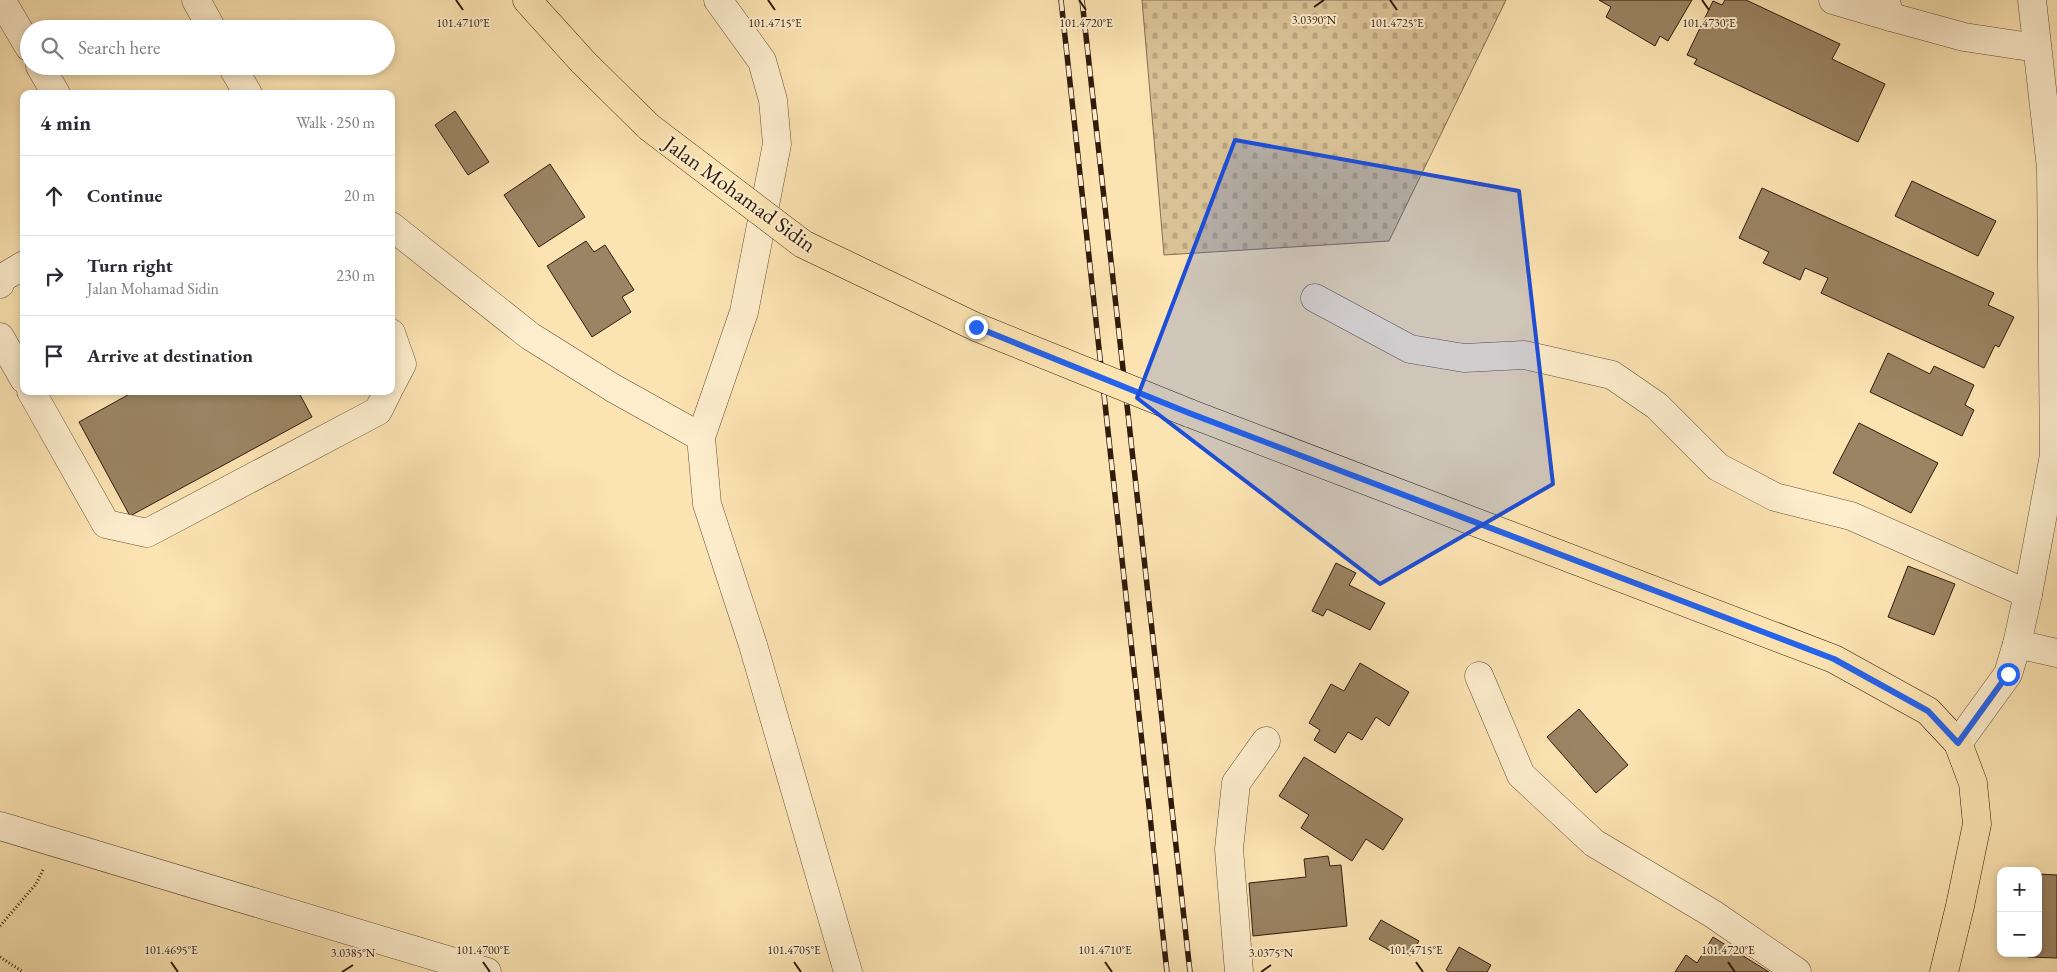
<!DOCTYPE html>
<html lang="en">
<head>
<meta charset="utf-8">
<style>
  :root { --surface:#fff; --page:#f2f2f3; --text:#2b2b33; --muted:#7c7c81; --line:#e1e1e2 }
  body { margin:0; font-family:"EB Garamond",serif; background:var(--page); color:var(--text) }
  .controls { position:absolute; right:15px; bottom:15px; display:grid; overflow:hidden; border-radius:10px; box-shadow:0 2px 8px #0003 }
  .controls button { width:45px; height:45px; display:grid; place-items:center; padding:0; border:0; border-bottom:1px solid var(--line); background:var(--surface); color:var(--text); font:25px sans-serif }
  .stop { position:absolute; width:15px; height:15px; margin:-11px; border:4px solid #2563eb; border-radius:50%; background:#fff }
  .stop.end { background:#2563eb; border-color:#fff; box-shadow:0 1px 5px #0008 }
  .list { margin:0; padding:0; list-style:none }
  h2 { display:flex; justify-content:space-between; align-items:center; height:65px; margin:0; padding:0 20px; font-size:21px }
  h2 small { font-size:16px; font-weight:400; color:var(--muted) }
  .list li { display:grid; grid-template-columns:32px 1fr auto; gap:15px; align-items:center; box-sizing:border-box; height:80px; padding:0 20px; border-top:1px solid var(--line) }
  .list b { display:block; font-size:19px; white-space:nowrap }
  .list p { margin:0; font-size:16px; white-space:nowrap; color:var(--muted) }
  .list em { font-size:16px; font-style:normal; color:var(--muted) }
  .icon { flex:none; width:28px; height:28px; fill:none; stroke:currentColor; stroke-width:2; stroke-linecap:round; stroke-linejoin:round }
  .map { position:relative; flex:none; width:2057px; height:972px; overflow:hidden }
  .search { position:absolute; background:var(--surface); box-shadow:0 2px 8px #0003; left:20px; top:20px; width:375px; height:55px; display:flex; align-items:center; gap:12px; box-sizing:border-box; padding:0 18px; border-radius:28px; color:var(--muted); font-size:19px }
  .panel { position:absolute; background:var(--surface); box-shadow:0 2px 8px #0003; left:20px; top:90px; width:375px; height:305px; border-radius:10px }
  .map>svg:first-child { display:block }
</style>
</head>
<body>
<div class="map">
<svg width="2057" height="972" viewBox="0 0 2057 972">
  <defs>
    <pattern id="cemetery-stones" width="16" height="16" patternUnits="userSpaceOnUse" patternTransform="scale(1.25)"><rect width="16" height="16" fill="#d9c296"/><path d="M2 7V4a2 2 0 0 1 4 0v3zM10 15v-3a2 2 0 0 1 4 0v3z" fill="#bba680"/></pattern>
  </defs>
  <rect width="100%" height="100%" fill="#fce4b2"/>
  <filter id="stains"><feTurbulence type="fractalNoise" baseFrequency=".004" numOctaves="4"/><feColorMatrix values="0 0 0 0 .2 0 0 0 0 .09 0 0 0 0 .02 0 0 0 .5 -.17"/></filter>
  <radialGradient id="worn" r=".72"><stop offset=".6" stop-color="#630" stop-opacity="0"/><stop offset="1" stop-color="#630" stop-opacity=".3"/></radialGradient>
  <path fill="url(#cemetery-stones)" stroke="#846e52" d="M1142 0H1506L1389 241 1164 255Z"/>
  <g fill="#9a8463" stroke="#301b0d">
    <path d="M1599 0H1692L1668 41 1660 36 1655 46 1606 17 1611 7Z"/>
    <path d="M1725 0H1746L1840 44 1832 59 1885 84 1858 142 1694 64 1697 59 1687 55 1713 1 1722 5Z"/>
    <path d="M455 111 489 162 468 175 435 125Z"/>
    <path d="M550 164 585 217 539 247 504 195Z"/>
    <path d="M1912 181 1996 221 1978 256 1895 216Z"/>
    <path d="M1762 188 1994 293 1988 305 2014 317 1999 347 1995 345 1984 368 1821 293 1828 278 1805 268 1800 280 1763 263 1769 252 1739 238Z"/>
    <path d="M586 241 594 252 605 245 634 290 622 297 631 312 592 337 547 266Z"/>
    <path d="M1888 353 1930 374 1934 366 1974 385 1965 405 1974 410 1962 436 1870 392Z"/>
    <path d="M135 391H298L312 417 130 516 79 422Z"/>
    <path d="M1859 423 1938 463 1911 513 1833 473Z"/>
    <path d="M1336 563 1356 573 1349 585 1385 603 1370 630 1327 609 1323 616 1312 611Z"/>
    <path d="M1908 566 1955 584 1934 635 1888 617Z"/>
    <path d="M1360 663 1409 692 1389 726 1376 717 1362 740 1348 732 1335 753 1314 740 1320 730 1309 723 1331 684 1344 691Z"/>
    <path d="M1579 709 1628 765 1596 793 1547 737Z"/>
    <path d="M1304 757 1403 819 1383 850 1366 839 1352 861 1301 828 1309 815 1279 796Z"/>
    <path d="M1328 856 1330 866 1341 865 1347 926 1253 936 1249 883 1306 877 1304 859Z"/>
    <path d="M2038 874 2057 875V958L2028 957V953H2038Z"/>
    <path d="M1381 920 1419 941 1410 956 1399 950 1396 954 1369 939Z"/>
    <path d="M1713 937 1769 972H1675L1686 955 1697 963Z"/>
    <path d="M1459 947 1491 965 1487 972H1449L1446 970Z"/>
  </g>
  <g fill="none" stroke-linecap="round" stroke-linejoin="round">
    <defs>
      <g id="minor">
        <path d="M196 0 212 29"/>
        <path d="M718 0 762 61 773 100 777 144 744 312 701 437 707 504 753 645 848 972"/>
        <path d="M1833 0 1891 17"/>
        <path d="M1885 0 1891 17 1964 37 2037 48"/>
        <path d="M6 8 29 47"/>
        <path d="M40 66 56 94"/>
        <path d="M232 66 248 94"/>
        <path d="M391 226 530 336 613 388 701 437"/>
        <path d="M0 284 2 278 24 265"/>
        <path d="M1315 298 1410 349 1464 358 1524 355 1612 375 1657 406 1718 467 1775 497 1851 516 2028 594"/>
        <path d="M391 333 402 364 391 385"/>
        <path d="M0 337 24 379"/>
        <path d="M31 391 106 524 147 533 378 411 388 391"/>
        <path d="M2017 644 2057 653"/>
        <path d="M1479 676 1521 775 1594 843 1713 914 1797 972"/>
        <path d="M1958 743 2008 674 2017 644 2028 594 2054 455 2051 168 2032 0"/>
        <path d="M0 826 487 972"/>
        <path d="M1239 972 1229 849 1236 783 1266 741"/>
      </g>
      <g id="major">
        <path d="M527 0 583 62 649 127"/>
        <path d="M1189 413 1834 659 1928 711 1958 743 1973 783 1977 824 1960 906 1944 972"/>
      </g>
    </defs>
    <use href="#minor" stroke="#634d36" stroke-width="29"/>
    <use href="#major" stroke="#301b0d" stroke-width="29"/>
    <g stroke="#301b0d" stroke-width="3" stroke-dasharray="1 2.5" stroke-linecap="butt">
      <path d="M0 926 36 884 43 870"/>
      <path d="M0 957 23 972"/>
    </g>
    <use href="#minor" stroke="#fdedcd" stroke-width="28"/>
    <use href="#major" stroke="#fce4b2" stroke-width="28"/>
    <defs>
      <g id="rail">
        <path d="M1061 0 1167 972"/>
        <path d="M1082 0 1190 972"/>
      </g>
    </defs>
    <use href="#rail" stroke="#301b0d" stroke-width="5.5"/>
    <use href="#rail" stroke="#fdedcd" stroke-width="4" stroke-dasharray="11" stroke-linecap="butt"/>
    <defs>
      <path id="major-bridge" d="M649 127 803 244 976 327 1189 413"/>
    </defs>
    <use href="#major-bridge" stroke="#301b0d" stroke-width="29" stroke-linecap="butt"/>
    <use href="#major-bridge" stroke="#fce4b2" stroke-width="28"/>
  </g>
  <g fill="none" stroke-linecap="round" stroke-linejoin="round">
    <path stroke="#2563eb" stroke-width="6" d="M976 327 1189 413 1834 659 1928 711 1958 743 2008 674"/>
  </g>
  <path fill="#1d4ed8" fill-opacity="0.2" stroke="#1d4ed8" stroke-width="4" stroke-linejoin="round" d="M1235 140 1519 191 1553 484 1380 584 1137 398Z"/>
  <path fill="none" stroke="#301b0d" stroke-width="2" d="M456 0 463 10M768 0 775 10M1079 0 1086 10M1390 0 1397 10M1702 0 1709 10M1314 7 1324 0M171 962 178 972M483 962 490 972M794 962 801 972M1105 962 1112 972M1416 962 1423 972M1728 962 1735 972M342 972 353 965M1261 972 1271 965"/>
  <g text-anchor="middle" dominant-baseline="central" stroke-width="4" stroke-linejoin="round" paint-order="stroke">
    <g font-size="22" fill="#301b0d" stroke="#fdedcd">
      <text transform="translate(740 194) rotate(36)">Jalan Mohamad Sidin</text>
    </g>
  </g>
  <g font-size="12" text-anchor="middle" fill="#301b0d" stroke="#fdedcd" stroke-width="4" stroke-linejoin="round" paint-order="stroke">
    <text x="1314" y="24">3.0390°N</text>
    <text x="463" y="27">101.4710°E</text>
    <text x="775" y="27">101.4715°E</text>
    <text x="1086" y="27">101.4720°E</text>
    <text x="1397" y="27">101.4725°E</text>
    <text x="1709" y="27">101.4730°E</text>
    <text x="171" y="954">101.4695°E</text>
    <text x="483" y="954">101.4700°E</text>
    <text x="794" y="954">101.4705°E</text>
    <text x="1105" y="954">101.4710°E</text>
    <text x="1416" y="954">101.4715°E</text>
    <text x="1728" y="954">101.4720°E</text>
    <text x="353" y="957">3.0385°N</text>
    <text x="1271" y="957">3.0375°N</text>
  </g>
  <rect width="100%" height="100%" filter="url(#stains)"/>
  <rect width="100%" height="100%" fill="url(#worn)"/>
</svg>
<div class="controls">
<button>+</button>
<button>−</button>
</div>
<div class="stop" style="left:2008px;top:674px"></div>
<div class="stop end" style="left:976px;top:327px"></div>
<div class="search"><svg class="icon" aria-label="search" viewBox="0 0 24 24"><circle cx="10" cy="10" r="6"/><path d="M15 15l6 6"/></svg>Search here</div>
<section class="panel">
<h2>4 min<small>Walk · 250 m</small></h2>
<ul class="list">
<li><svg class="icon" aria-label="ahead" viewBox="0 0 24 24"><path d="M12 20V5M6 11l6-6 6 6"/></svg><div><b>Continue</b></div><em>20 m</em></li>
<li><svg class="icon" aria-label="right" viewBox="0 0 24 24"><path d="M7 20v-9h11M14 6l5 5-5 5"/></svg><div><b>Turn right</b><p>Jalan Mohamad Sidin</p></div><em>230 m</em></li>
<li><svg class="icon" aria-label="arrive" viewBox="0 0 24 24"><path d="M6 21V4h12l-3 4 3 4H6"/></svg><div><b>Arrive at destination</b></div></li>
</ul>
</section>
</div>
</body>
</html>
